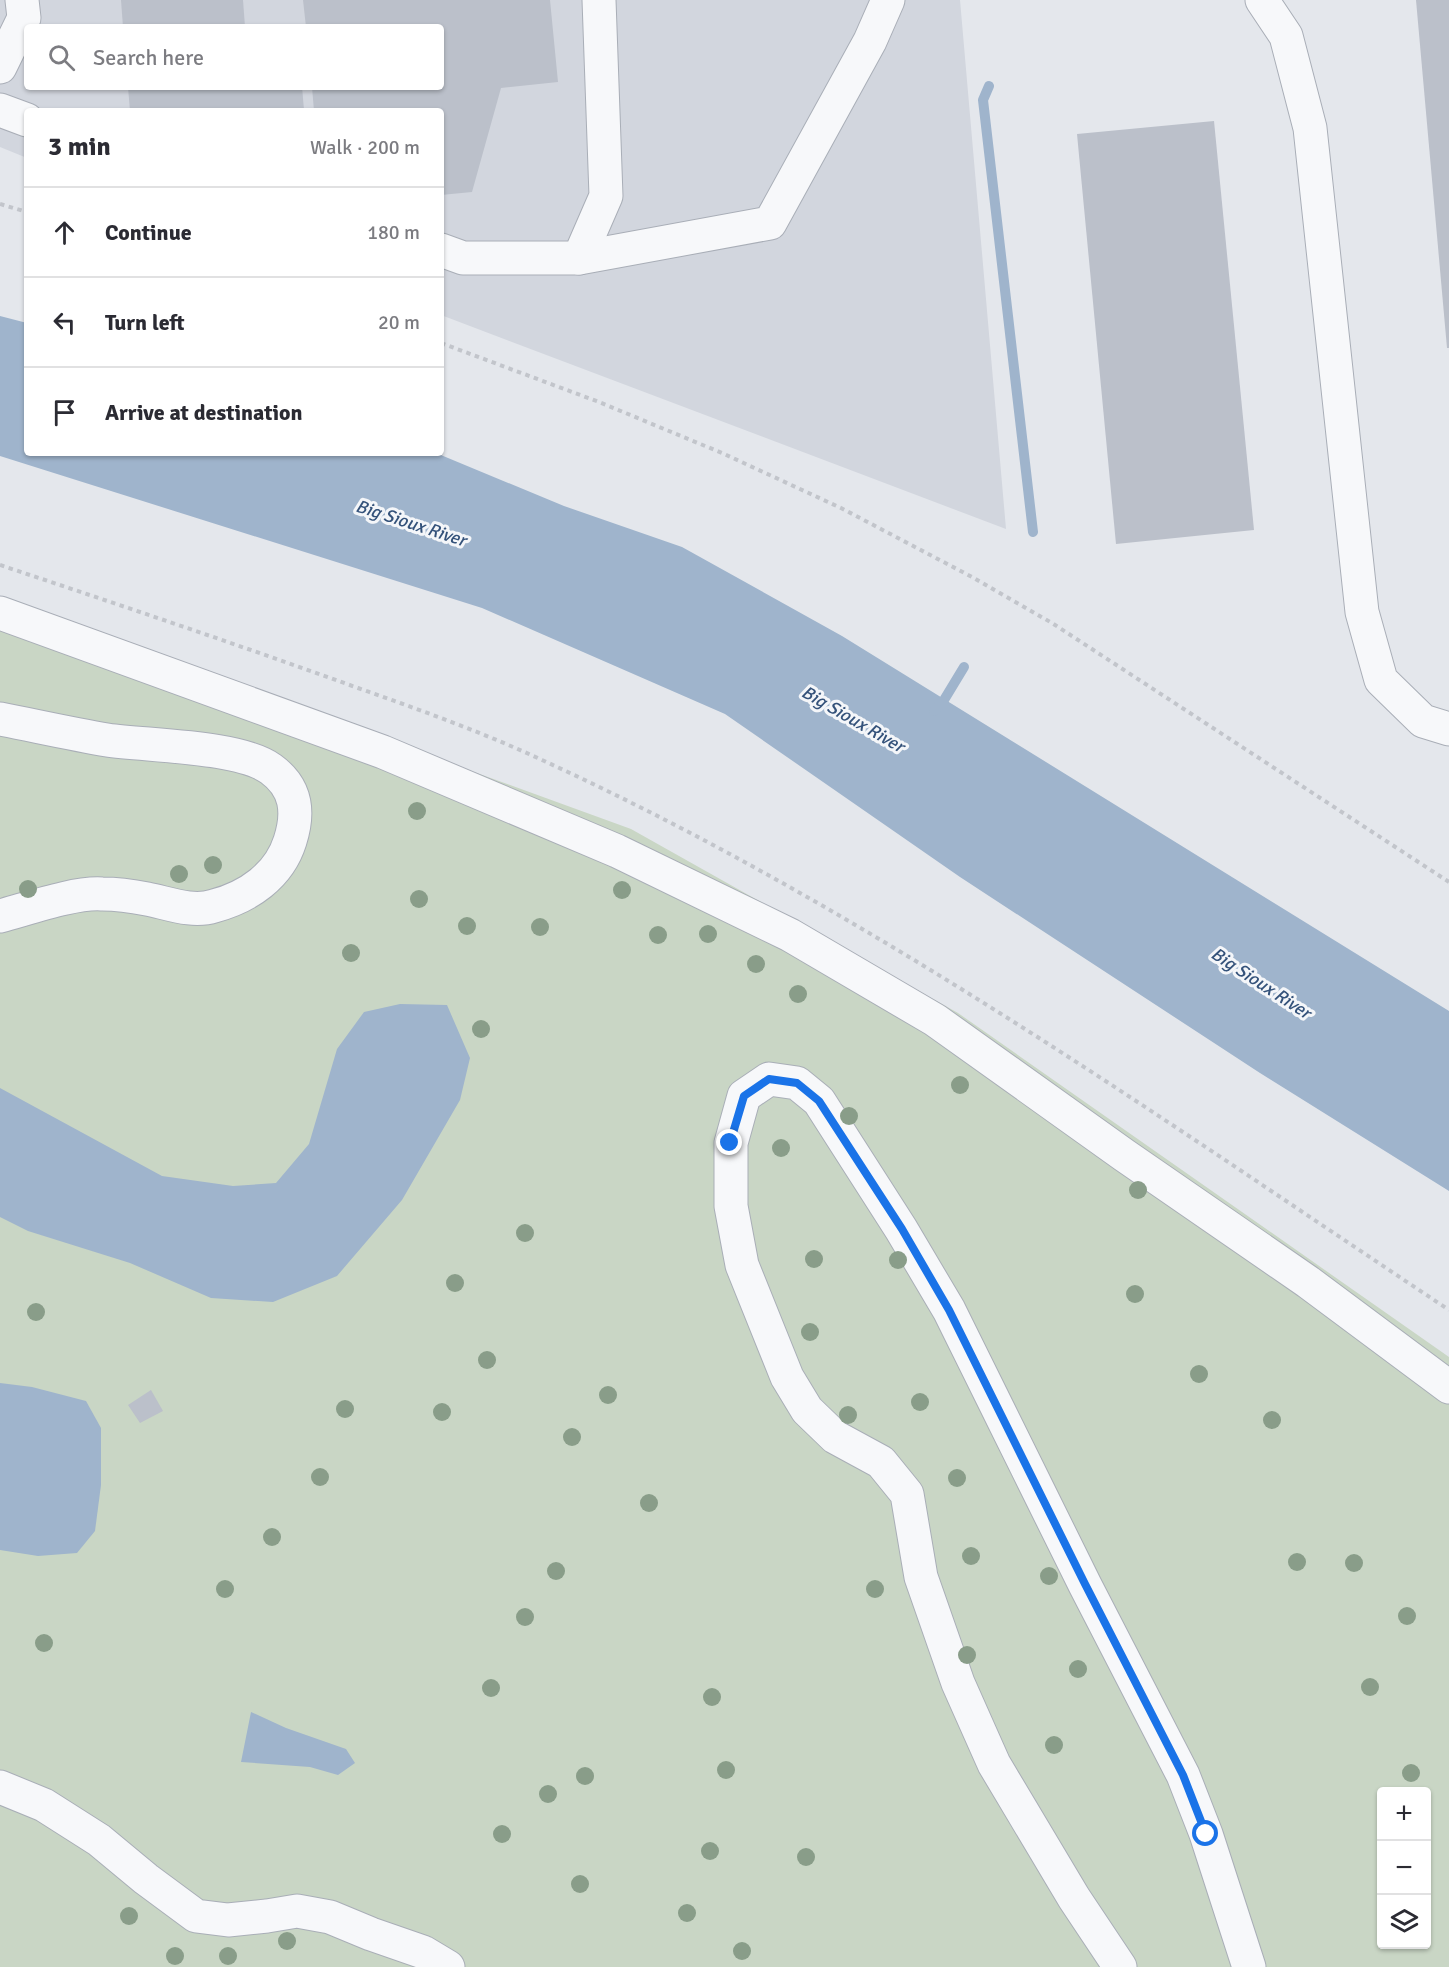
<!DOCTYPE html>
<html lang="en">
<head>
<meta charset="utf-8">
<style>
  :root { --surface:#fff; --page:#f2f2f3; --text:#2b2b33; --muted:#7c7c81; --line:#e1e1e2 }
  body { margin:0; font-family:Signika,sans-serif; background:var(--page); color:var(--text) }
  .controls { position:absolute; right:18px; bottom:18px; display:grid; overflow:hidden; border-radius:6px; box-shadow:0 2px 4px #0004 }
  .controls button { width:54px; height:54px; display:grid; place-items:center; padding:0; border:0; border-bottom:2px solid var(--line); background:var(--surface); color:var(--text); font:30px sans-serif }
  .stop { position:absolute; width:18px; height:18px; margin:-14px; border:4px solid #1a73e8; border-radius:50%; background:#fff }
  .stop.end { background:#1a73e8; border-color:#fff; box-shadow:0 2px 6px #0008 }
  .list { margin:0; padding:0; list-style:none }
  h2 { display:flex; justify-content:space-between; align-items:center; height:78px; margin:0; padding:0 24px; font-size:26px }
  h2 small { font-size:20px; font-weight:400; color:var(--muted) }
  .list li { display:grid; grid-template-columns:39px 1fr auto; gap:18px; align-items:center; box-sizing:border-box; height:90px; padding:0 24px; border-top:2px solid var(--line) }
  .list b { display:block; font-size:22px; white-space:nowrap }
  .list em { font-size:20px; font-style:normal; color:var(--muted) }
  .icon { flex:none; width:33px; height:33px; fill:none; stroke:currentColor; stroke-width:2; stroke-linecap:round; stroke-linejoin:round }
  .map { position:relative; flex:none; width:1449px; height:1967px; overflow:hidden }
  .search { position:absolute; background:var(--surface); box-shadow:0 2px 4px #0004; left:24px; top:24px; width:420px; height:66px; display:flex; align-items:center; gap:15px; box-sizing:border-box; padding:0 21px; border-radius:6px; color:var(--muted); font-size:22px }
  .panel { position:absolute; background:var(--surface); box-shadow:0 2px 4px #0004; left:24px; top:108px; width:420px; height:348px; border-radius:6px }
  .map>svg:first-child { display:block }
</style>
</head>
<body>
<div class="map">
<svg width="1449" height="1967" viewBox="0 0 1449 1967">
  <rect width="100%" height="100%" fill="#e4e7ec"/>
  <path fill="#d2d6de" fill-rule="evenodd" d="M0 0H960L1006 529 441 315V111H27V158L0 147ZM27 27H441V87H27Z"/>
  <path fill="#c9d6c5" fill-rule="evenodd" d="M0 600 631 829 958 1013 1449 1357V1967H0ZM1382 1792H1426V1944H1382Z"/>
  <g fill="#9fb4cc">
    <path d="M0 316 27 323V453H436L564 506 682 547 842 636 1449 1011V1191L1260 1073 960 877 725 714 482 608 0 456Z"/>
    <path d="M400 1004 447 1005 470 1058 460 1100 402 1200 337 1276 273 1302 211 1298 130 1263 28 1231 0 1217V1088L162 1176 233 1186 276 1183 309 1144 337 1049 364 1012Z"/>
    <path d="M0 1383 32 1387 86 1401 101 1428V1485L95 1531 77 1553 38 1556 0 1550Z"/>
    <path d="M251 1712 286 1728 346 1749 355 1763 338 1775 310 1767 241 1762Z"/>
  </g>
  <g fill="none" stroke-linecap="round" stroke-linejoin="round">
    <g stroke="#9fb4cc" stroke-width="10">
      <path d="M989 86 983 100 1033 532"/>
      <path d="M934 711 944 700 964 667"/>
    </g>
  </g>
  <g fill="#bbc0ca">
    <path d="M121 0H243L245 27H123Z"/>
    <path d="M303 0H550L558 82 501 88 472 192 441 195V111H314L312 87H441V27H306Z"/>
    <path d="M1416 0H1449V348H1447Z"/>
    <path d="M128 87H302L304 110 130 111Z"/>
    <path d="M1214 121 1254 530 1116 544 1077 134Z"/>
    <path d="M151 1390 163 1411 140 1423 128 1405Z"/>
  </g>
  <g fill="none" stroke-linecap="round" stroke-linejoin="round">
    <defs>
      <g id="minor">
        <path d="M1262 0 1286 36 1310 128 1362 612 1381 680 1423 721 1449 729"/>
        <path d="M0 67 24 18 22 0"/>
        <path d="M0 110 27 120"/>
        <path d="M441 250 463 258H579L606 196 599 0"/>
        <path d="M579 258 770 223 870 41 888 0"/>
        <path d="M0 613 383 752 617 851 790 935 935 1020 1124 1155 1308 1282 1449 1387"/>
        <path d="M0 719C36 726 71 734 107 740 148 746 240 746 271 769 297 788 299 813 290 841 279 876 248 897 214 906 192 913 168 903 147 899 132 896 117 894 102 894 75 892 27 909 0 916"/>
        <path d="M0 1787 44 1805 99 1840 146 1879 196 1916 228 1920 267 1916 297 1911 330 1917 371 1934 423 1952 448 1967"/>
        <path d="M1120 1967 1074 1898 994 1764 958 1683 921 1577 907 1494 881 1462 835 1437 807 1410 787 1377 742 1265 731 1206V1143L744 1096 769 1079 797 1083 819 1101 901 1229 949 1310 1085 1585 1183 1775 1206 1834 1249 1967"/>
      </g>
    </defs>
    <use href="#minor" stroke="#a9aeb7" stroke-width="35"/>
    <g stroke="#c2c5cb" stroke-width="4" stroke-dasharray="4.5 4.5" stroke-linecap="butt">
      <path d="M0 204 27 212"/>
      <path d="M441 343 599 402 722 453 841 508 972 577 1052 623 1449 882"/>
      <path d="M0 565C120 605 239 645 358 688 420 710 482 732 542 760 865 908 1154 1114 1449 1310"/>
    </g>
    <use href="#minor" stroke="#f7f8fa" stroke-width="33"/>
  </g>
  <g fill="#899d89">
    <circle cx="417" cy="811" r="9"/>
    <circle cx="213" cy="865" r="9"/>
    <circle cx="179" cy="874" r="9"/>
    <circle cx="28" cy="889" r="9"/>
    <circle cx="622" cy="890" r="9"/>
    <circle cx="419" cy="899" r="9"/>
    <circle cx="467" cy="926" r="9"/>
    <circle cx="540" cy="927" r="9"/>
    <circle cx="708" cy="934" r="9"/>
    <circle cx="658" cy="935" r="9"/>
    <circle cx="351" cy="953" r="9"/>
    <circle cx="756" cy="964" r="9"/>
    <circle cx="798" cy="994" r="9"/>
    <circle cx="481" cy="1029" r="9"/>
    <circle cx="960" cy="1085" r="9"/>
    <circle cx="849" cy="1116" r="9"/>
    <circle cx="781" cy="1148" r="9"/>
    <circle cx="1138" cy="1190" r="9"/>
    <circle cx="525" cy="1233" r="9"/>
    <circle cx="814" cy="1259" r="9"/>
    <circle cx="898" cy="1260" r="9"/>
    <circle cx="455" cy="1283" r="9"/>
    <circle cx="1135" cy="1294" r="9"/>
    <circle cx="36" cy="1312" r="9"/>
    <circle cx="810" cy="1332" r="9"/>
    <circle cx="487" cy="1360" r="9"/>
    <circle cx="1199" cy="1374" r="9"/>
    <circle cx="608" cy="1395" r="9"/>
    <circle cx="920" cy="1402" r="9"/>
    <circle cx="345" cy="1409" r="9"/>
    <circle cx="442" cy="1412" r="9"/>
    <circle cx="848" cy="1415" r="9"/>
    <circle cx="1272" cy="1420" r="9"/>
    <circle cx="572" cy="1437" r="9"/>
    <circle cx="320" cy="1477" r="9"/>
    <circle cx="957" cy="1478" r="9"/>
    <circle cx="649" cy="1503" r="9"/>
    <circle cx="272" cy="1537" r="9"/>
    <circle cx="971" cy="1556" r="9"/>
    <circle cx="1297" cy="1562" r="9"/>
    <circle cx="1354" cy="1563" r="9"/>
    <circle cx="556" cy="1571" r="9"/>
    <circle cx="1049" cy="1576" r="9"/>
    <circle cx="225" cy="1589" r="9"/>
    <circle cx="875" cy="1589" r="9"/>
    <circle cx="1407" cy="1616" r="9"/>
    <circle cx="525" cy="1617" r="9"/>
    <circle cx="44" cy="1643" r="9"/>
    <circle cx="967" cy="1655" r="9"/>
    <circle cx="1078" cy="1669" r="9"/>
    <circle cx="1370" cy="1687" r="9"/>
    <circle cx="491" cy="1688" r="9"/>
    <circle cx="712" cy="1697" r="9"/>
    <circle cx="1054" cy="1745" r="9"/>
    <circle cx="726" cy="1770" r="9"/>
    <circle cx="1411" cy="1773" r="9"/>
    <circle cx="585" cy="1776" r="9"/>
    <circle cx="548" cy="1794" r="9"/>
    <circle cx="502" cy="1834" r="9"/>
    <circle cx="710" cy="1851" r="9"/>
    <circle cx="806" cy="1857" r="9"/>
    <circle cx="580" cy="1884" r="9"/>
    <circle cx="687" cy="1913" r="9"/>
    <circle cx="129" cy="1916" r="9"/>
    <circle cx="287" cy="1941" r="9"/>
    <circle cx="742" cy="1951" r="9"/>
    <circle cx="175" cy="1956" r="9"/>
    <circle cx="228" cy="1956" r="9"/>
  </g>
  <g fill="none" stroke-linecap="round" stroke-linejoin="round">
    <path stroke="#1a73e8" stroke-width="8" d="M730 1143 744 1096 769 1079 797 1083 819 1101 902 1229 949 1310 1085 1584 1183 1775 1206 1834"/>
  </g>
  <g text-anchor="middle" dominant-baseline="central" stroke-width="6" stroke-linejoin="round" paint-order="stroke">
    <g font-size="18" font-style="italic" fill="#34527a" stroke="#f4f6f9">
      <text transform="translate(411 523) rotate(18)">Big Sioux River</text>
      <text transform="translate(853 719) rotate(30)">Big Sioux River</text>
      <text transform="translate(1261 983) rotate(33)">Big Sioux River</text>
    </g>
  </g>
</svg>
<div class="controls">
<button>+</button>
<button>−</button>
<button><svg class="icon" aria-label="layers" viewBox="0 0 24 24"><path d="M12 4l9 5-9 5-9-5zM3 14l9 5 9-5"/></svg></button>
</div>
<div class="stop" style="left:1206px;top:1834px"></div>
<div class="stop end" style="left:730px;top:1143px"></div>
<div class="search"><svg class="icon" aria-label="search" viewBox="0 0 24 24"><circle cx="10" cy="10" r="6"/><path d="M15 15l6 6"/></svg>Search here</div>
<section class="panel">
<h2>3 min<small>Walk · 200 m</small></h2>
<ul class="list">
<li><svg class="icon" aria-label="ahead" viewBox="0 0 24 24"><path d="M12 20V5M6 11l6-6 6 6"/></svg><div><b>Continue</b></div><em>180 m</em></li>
<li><svg class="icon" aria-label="left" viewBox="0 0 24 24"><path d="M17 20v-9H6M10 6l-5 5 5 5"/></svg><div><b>Turn left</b></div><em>20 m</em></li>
<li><svg class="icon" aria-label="arrive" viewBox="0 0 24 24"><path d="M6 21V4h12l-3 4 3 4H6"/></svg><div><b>Arrive at destination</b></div></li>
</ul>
</section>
</div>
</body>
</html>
